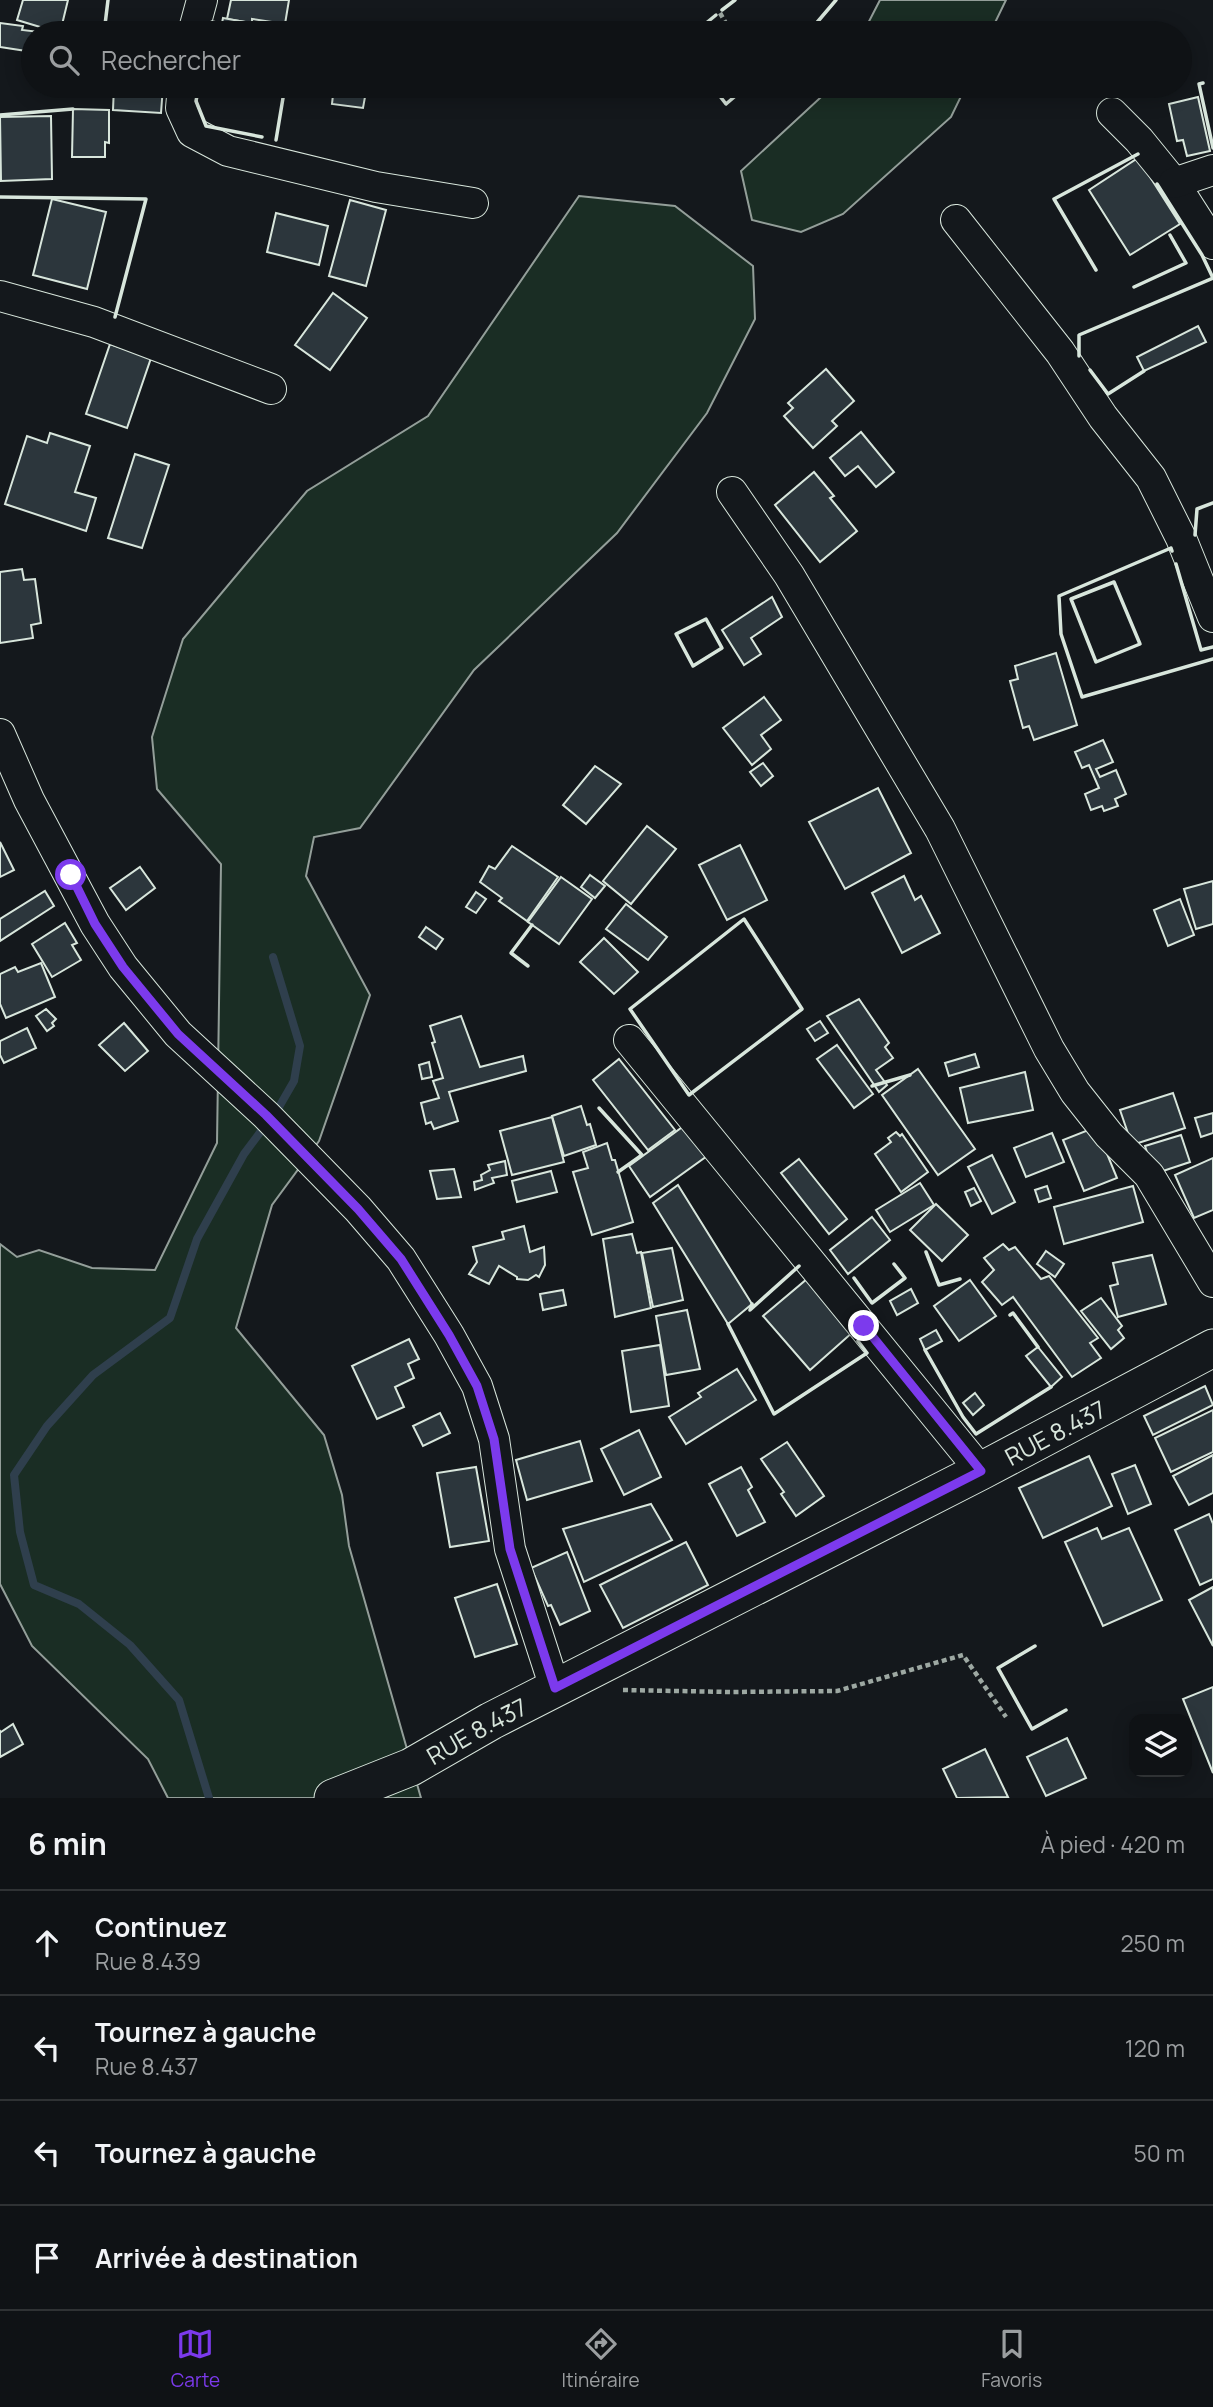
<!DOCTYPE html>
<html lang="fr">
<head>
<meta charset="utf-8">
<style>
  :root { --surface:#0f1215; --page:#181b1e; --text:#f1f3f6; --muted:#9b9ea0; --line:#2f3234; --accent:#7c3aed }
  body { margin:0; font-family:Manrope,sans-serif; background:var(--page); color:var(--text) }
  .controls { position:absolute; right:21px; bottom:21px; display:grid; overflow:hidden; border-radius:14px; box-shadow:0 4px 18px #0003 }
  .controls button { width:63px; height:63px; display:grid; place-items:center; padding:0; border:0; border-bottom:2px solid var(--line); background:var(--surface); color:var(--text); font:35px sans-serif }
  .stop { position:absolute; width:21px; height:21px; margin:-16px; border:5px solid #7c3aed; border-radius:50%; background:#fff }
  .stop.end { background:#7c3aed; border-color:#fff; box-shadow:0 2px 7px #0008 }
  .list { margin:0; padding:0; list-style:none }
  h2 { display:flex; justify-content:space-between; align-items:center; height:91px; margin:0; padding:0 28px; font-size:30px }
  h2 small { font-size:23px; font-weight:400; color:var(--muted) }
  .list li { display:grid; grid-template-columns:46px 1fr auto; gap:21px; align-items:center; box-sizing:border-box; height:105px; padding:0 28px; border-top:2px solid var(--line) }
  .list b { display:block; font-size:26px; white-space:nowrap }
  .list p { margin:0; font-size:23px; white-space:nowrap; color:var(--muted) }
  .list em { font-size:23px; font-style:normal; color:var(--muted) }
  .icon { flex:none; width:38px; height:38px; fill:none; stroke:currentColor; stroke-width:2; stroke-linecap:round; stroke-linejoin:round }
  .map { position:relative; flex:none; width:1213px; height:1798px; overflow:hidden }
  .search { position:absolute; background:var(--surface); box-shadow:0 4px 18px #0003; left:21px; right:21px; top:21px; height:77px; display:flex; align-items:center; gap:18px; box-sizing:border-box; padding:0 24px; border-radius:38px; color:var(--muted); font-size:26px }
  .sheet { height:511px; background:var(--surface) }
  nav { display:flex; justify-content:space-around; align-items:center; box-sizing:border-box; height:98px; border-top:2px solid var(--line); background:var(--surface); font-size:19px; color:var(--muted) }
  nav a { display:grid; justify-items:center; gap:4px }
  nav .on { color:var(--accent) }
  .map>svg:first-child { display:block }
</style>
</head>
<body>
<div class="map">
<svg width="1213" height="1798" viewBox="0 0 1213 1798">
  <rect width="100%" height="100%" fill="#14181c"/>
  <g fill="#1a2d24" stroke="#939e99" stroke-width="2">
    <path d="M880 0H1006L990 33H863Z"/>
    <path d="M833 86H966L951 117 843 214 801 232 752 220 741 171Z"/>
    <path d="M579 196 675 206 753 266 755 319 707 413 617 533 474 670 360 828 314 837 306 876 370 995 319 1141 272 1205 236 1328 324 1435 342 1495 349 1546 421 1798H168L148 1759 32 1646 0 1584V1244L17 1257 39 1250 92 1268 155 1270 217 1143 221 864 157 789 152 737 183 639 307 491 428 416Z"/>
  </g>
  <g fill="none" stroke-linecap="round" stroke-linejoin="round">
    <path stroke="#2f3f4d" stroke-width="8" d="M209 1798 179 1700 130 1645 79 1604 34 1585 20 1532 14 1475 47 1426 93 1375 170 1318 197 1239 244 1154 279 1107 294 1081 300 1046 273 957"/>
  </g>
  <g fill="#2c363c" stroke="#d8e6dc" stroke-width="2">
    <path d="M23 0H68L60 33 17 20Z"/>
    <path d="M231 0H289L285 24 252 19V23L227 19Z"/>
    <path d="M223 18 299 32 298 33H220Z"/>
    <path d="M0 23 23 26 22 30 48 33H33V52L0 47Z"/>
    <path d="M114 86H163L161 113 113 110Z"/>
    <path d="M334 86H367L363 108 332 104Z"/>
    <path d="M1198 97 1210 151 1187 156 1183 140 1177 141 1169 104Z"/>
    <path d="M73 109 109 110V143L105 142V157H72Z"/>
    <path d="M51 116 52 179 1 181 0 117Z"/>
    <path d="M1138 158 1180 224 1130 255 1089 190Z"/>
    <path d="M52 199 106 212 87 289 33 275Z"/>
    <path d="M350 200 386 210 366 286 329 276Z"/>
    <path d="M276 213 328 226 319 265 267 252Z"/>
    <path d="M333 293 367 318 330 370 295 345Z"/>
    <path d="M1198 326 1206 342 1144 371 1137 357Z"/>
    <path d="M110 344 151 358 127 428 86 414Z"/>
    <path d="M826 369 854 401 832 421 837 426 813 448 784 416 793 408 788 403Z"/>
    <path d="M861 432 894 472 876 487 858 466 845 476 830 458Z"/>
    <path d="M50 433 90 446 75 492 96 498 86 531 5 504 27 436 47 443Z"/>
    <path d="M135 454 169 465 142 548 108 538Z"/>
    <path d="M814 472 834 496 830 498 857 531 820 562 775 505Z"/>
    <path d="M22 569 24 580 35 579 41 623 31 625 33 638 0 643V572Z"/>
    <path d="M772 597 782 617 751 638 761 654 744 665 722 630Z"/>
    <path d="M1056 653 1077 725 1034 740 1029 726 1023 728 1010 681 1018 679 1015 666Z"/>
    <path d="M764 697 781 720 761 735 771 749 752 765 723 728Z"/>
    <path d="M1103 740 1113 762 1096 769 1100 777 1116 770 1126 794 1115 799 1118 806 1104 811 1102 806 1091 810 1085 794 1099 788 1089 765 1082 768 1075 752Z"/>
    <path d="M763 763 773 776 761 786 750 772Z"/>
    <path d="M595 766 621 784 586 824 563 805Z"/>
    <path d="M878 788 911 853 845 889 809 822Z"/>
    <path d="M647 826 676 849 631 904 603 881Z"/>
    <path d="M0 842 14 870 0 877Z"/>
    <path d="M740 845 767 900 727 920 699 865Z"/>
    <path d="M512 846 558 877 527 921 499 901 502 898 480 882 489 866 495 869Z"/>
    <path d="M140 867 155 888 126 910 110 888Z"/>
    <path d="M590 875 605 886 595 898 581 887Z"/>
    <path d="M904 876 915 900 921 896 940 933 902 953 872 893Z"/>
    <path d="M561 877 592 899 559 944 528 922Z"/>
    <path d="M1213 881V924L1196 929 1184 889Z"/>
    <path d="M45 891 54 906 0 941V919Z"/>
    <path d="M476 892 486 899 476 913 466 907Z"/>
    <path d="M1180 899 1194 935 1168 946 1154 910Z"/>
    <path d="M626 904 667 937 648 960 606 929Z"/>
    <path d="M65 923 77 943 72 945 81 960 52 977 32 944Z"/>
    <path d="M426 927 443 939 436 949 419 937Z"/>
    <path d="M604 938 638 972 614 994 580 962Z"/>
    <path d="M41 963 55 997 6 1018 0 1004V974L15 967 18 972Z"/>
    <path d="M859 999 889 1043 885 1047 893 1058 876 1070 887 1085 879 1092 827 1016Z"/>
    <path d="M46 1009 56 1019 52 1023 54 1026 47 1031 36 1016Z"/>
    <path d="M461 1016 480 1067 523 1056 526 1071 449 1092 458 1121 434 1129 431 1122 426 1124 421 1103 439 1098 433 1081 443 1078 432 1043 435 1042 430 1026Z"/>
    <path d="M820 1021 828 1033 815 1041 807 1029Z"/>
    <path d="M124 1023 148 1051 125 1071 99 1045Z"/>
    <path d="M27 1028 36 1048 4 1063 0 1055V1041Z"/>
    <path d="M837 1045 873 1094 854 1108 817 1059Z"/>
    <path d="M975 1054 979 1067 949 1076 945 1063Z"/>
    <path d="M619 1059 675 1130 648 1150 593 1080Z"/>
    <path d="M429 1062 432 1077 422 1079 419 1065Z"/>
    <path d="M918 1069 975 1149 938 1175 882 1095Z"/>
    <path d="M1025 1072 1033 1110 968 1123 960 1088Z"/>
    <path d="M1173 1093 1185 1128 1132 1145 1120 1110Z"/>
    <path d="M581 1106 587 1125 590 1124 596 1145 564 1156 552 1116Z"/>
    <path d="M1213 1113V1133L1201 1137 1195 1118Z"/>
    <path d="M552 1117 564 1162 512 1175 500 1131Z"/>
    <path d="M692 1120 714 1151 650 1197 629 1166Z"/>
    <path d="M1096 1127 1117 1178 1084 1191 1063 1140Z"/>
    <path d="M896 1132 900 1136 902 1134 928 1172 901 1192 875 1154 891 1142 888 1138Z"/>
    <path d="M1052 1133 1064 1162 1026 1177 1014 1148Z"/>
    <path d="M1181 1135 1190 1162 1154 1174 1145 1146Z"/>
    <path d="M607 1143 612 1160H615L633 1222 592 1235 573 1172 588 1168 583 1152Z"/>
    <path d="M992 1155 1015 1202 992 1214 968 1167Z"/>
    <path d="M1213 1158V1210L1194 1218 1175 1175Z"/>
    <path d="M799 1159 847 1219 829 1234 781 1173Z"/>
    <path d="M505 1161 507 1175 492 1178 494 1183 475 1190 474 1182 482 1180 481 1175 490 1170 488 1165Z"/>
    <path d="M454 1169 461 1197 437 1199 430 1171Z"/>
    <path d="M551 1171 557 1192 517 1202 512 1181Z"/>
    <path d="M920 1183 934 1205 890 1232 876 1210Z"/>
    <path d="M678 1185 752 1304 728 1324 653 1203Z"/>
    <path d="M1047 1186 1051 1198 1039 1202 1035 1190Z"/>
    <path d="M1133 1186 1143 1222 1064 1244 1054 1207Z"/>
    <path d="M974 1188 981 1201 971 1206 965 1192Z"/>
    <path d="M936 1204 968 1235 942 1261 910 1230Z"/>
    <path d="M872 1217 890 1240 848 1274 830 1250Z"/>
    <path d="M524 1226 530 1252 544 1247 545 1265 539 1277 536 1275 528 1280 517 1279V1277L499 1266 489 1284 469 1274 477 1262 473 1247 504 1239 502 1232Z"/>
    <path d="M632 1234 637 1253 641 1252 651 1308 615 1317 603 1239Z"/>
    <path d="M1003 1244 1009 1250 1015 1247 1041 1279 1049 1276 1098 1338 1090 1343 1101 1358 1072 1377 1013 1297 1002 1305 982 1282 994 1270 984 1258Z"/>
    <path d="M672 1248 683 1300 653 1307 642 1253Z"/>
    <path d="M1046 1251 1064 1264 1055 1277 1037 1264Z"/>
    <path d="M1152 1255 1166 1304 1118 1317 1110 1286 1118 1284 1113 1263Z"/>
    <path d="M807 1279 853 1332 810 1370 763 1316Z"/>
    <path d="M970 1280 996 1316 959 1341 934 1306Z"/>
    <path d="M911 1289 918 1303 897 1315 890 1301Z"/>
    <path d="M563 1290 566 1305 543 1310 540 1294Z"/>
    <path d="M1101 1298 1122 1326 1118 1330 1124 1338 1111 1349 1081 1311Z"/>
    <path d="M687 1310 700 1369 666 1375 656 1316Z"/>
    <path d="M936 1330 942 1341 925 1350 920 1339Z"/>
    <path d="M409 1339 419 1359 408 1364 414 1378 395 1387 404 1407 377 1419 352 1366Z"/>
    <path d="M660 1345 669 1406 631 1412 622 1351Z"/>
    <path d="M1038 1347 1062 1377 1051 1387 1026 1356Z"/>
    <path d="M737 1369 756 1400 686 1444 669 1417 701 1397 698 1393Z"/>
    <path d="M1205 1386 1213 1405 1153 1435 1144 1416Z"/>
    <path d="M975 1393 984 1405 973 1415 963 1403Z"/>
    <path d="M1213 1410V1452L1171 1472 1155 1438Z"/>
    <path d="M440 1413 450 1433 423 1446 413 1426Z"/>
    <path d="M639 1430 661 1477 624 1495 601 1449Z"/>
    <path d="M580 1441 592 1481 527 1500 516 1460Z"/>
    <path d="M787 1442 824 1496 796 1516 781 1494 784 1492 761 1459Z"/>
    <path d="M1213 1455V1493L1189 1505 1173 1476Z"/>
    <path d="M1089 1456 1112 1506 1043 1538 1019 1488Z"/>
    <path d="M1135 1465 1151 1504 1128 1514 1112 1474Z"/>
    <path d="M476 1467 489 1541 450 1547 437 1473Z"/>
    <path d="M741 1467 752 1487 748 1490 765 1522 737 1536 709 1484Z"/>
    <path d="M651 1504 672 1540 584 1582 563 1529Z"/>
    <path d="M1209 1514 1213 1524V1579L1200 1585 1175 1530Z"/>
    <path d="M1097 1528 1102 1539 1129 1528 1162 1600 1103 1626 1065 1542Z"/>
    <path d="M686 1542 708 1585 623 1628 600 1585Z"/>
    <path d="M567 1552 590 1611 560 1625 551 1605 548 1606 531 1568Z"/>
    <path d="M497 1584 517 1644 475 1657 455 1598Z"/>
    <path d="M1213 1587V1646L1189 1600Z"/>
    <path d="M1213 1687V1773L1183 1699Z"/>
    <path d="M13 1724 23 1744 0 1757V1731L1 1732Z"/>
    <path d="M1067 1738 1086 1778 1046 1796 1027 1757Z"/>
    <path d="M985 1749 1008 1797 957 1798 943 1769Z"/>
  </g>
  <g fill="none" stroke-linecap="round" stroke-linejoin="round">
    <defs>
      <g id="minor">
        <path d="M193 33 202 0"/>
        <path d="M183 86 181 108 192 132 228 151 376 187 473 203"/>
        <path d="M1112 113 1139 140 1174 183 1213 244"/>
        <path d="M1174 183 1213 170"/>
        <path d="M956 220 1060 352 1103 417 1151 478 1181 538 1213 617"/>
        <path d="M0 296 94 322 271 389"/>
        <path d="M732 492 789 575 940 829 1049 1049 1075 1092 1109 1135 1149 1175 1213 1282"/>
        <path d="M0 734 29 800 95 924 123 967 178 1034 266 1115 358 1209 401 1259 449 1335 477 1386 494 1439 510 1549 555 1688"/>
        <path d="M629 1040 981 1471"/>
      </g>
      <g id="major">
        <path id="s1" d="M333 1798 411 1767 491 1721 981 1471 1213 1348"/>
      </g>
    </defs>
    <use href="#minor" stroke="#d8e6dc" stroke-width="32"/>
    <use href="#major" stroke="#d8e6dc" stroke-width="39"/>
    <g stroke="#9da8a2" stroke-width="4.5" stroke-dasharray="5 3.5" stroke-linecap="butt">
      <path d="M720 13 727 25"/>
      <path d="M623 1690 730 1692 837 1691 963 1655 1006 1717"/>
    </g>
    <use href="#minor" stroke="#14181c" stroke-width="30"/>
    <use href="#major" stroke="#14181c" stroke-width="37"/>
    <g stroke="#d8e6dc" stroke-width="3.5">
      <path d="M722 10 735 0"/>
      <path d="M104 33 108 0"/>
      <path d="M210 33 212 22 225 25"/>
      <path d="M694 33 716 15"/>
      <path d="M808 33 836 0"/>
      <path d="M1203 83 1199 84 1213 148"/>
      <path d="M199 86 196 101 206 126 262 137"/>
      <path d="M712 86 726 104 747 86"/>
      <path d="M0 115 73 109"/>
      <path d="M276 140 285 86"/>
      <path d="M0 197 146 199 115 317"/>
      <path d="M1096 270 1054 199 1138 154"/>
      <path d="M1134 287 1186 263 1170 235"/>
      <path d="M1079 356V335L1213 278 1202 255 1157 184"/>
      <path d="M1090 370 1108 394 1144 371"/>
      <path d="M1195 535 1197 509 1213 503"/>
      <path d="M1172 551 1171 548 1059 596 1061 634 1082 697 1213 659"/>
      <path d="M1176 564 1201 650 1213 647"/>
      <path d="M1114 582 1140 644 1096 662 1071 599Z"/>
      <path d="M706 619 722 648 693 666 676 634Z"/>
      <path d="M744 919 802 1009 689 1095 630 1009Z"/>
      <path d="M528 966 511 953 532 925"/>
      <path d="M872 1086 910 1075"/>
      <path d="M599 1108 642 1155 618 1172"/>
      <path d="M926 1252 939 1285 960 1279"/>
      <path d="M854 1278 872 1303 905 1278 894 1264"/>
      <path d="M752 1304 750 1310 799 1266"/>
      <path d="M1010 1315 1013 1313 1038 1347"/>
      <path d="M728 1324 774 1414 867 1353 858 1341"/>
      <path d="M925 1350 963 1417 976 1434 1051 1387"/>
      <path d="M1035 1646 998 1668 1032 1729 1066 1710"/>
    </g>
  </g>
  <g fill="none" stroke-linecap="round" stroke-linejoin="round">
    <path stroke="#7c3aed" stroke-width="9" d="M71 875 95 924 123 967 178 1034 266 1115 358 1209 401 1259 449 1335 477 1386 494 1439 510 1549 555 1688 981 1471 864 1326"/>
  </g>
  <g text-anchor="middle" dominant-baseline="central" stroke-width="5" stroke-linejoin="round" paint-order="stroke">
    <g font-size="24" fill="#d8e6dc" stroke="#14181c">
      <text stroke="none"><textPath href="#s1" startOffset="810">RUE 8.437</textPath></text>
      <text stroke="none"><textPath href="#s1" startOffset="159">RUE 8.437</textPath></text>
    </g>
  </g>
</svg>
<div class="controls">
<button><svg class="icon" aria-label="layers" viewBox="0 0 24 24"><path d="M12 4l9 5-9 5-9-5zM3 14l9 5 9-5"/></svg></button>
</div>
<div class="stop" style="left:71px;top:875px"></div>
<div class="stop end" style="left:864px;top:1326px"></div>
<div class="search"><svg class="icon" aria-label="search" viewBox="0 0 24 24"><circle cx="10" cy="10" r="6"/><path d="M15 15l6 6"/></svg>Rechercher</div>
</div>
<section class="sheet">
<h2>6 min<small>À pied · 420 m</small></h2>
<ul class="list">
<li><svg class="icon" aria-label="ahead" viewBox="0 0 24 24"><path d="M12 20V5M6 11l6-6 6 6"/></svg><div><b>Continuez</b><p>Rue 8.439</p></div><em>250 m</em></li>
<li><svg class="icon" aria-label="left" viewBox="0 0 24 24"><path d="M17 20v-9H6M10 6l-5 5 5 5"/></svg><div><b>Tournez à gauche</b><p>Rue 8.437</p></div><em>120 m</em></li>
<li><svg class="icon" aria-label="left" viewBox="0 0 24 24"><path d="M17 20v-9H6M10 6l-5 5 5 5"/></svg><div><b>Tournez à gauche</b></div><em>50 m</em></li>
<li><svg class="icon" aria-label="arrive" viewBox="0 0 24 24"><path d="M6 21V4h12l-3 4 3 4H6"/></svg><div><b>Arrivée à destination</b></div></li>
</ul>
</section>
<nav>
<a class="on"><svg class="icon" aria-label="map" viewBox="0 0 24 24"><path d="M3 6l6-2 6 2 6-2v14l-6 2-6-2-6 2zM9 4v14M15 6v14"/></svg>Carte</a>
<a><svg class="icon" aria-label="directions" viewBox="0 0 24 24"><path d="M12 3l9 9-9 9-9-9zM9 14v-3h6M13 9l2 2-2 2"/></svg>Itinéraire</a>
<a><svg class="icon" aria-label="saved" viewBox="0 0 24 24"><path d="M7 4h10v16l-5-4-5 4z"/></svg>Favoris</a>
</nav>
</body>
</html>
